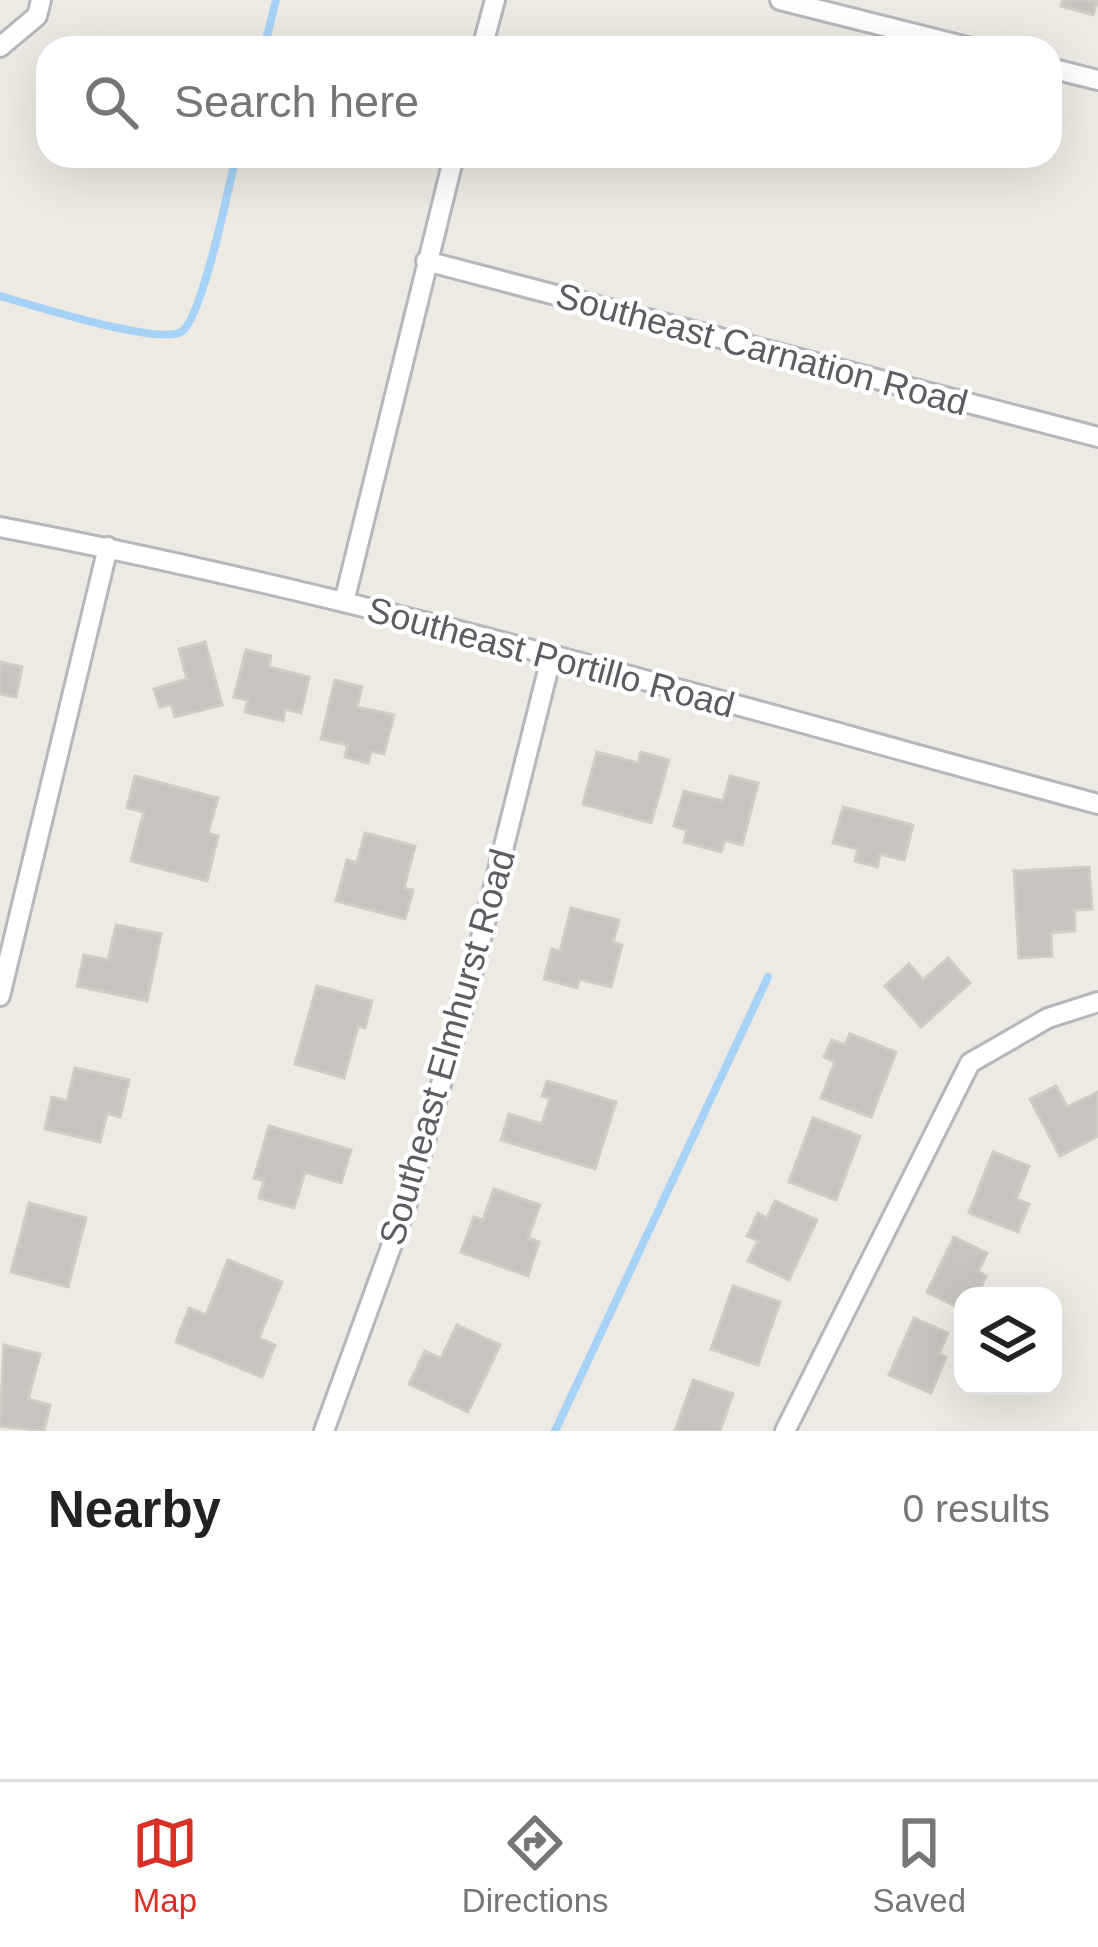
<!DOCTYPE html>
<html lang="en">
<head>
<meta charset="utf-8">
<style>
  :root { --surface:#fff; --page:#f6f6f6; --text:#222; --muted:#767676; --line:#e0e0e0; --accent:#d93025 }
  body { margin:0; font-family:Arial,sans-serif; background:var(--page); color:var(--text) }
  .controls { position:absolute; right:36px; bottom:36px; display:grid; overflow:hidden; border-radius:24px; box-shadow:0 12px 48px #0002 }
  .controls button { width:108px; height:108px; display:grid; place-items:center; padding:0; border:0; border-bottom:3px solid var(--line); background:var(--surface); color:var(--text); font:60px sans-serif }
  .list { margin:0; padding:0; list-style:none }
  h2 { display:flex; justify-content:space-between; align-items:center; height:156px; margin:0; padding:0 48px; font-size:51px }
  h2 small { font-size:39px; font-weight:400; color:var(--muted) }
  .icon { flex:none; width:66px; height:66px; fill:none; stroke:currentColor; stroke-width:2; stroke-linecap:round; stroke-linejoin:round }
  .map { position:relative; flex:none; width:1098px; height:1431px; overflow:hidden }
  .search { position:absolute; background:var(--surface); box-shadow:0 12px 48px #0002; left:36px; right:36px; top:36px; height:132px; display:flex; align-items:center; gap:30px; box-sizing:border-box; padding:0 42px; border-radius:36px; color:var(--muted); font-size:45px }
  .sheet { height:348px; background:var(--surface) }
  nav { display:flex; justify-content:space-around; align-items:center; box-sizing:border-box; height:168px; border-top:3px solid var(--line); background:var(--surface); font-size:33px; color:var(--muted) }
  nav a { display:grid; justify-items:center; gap:6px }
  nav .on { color:var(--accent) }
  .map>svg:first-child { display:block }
</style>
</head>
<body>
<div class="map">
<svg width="1098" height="1431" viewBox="0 0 1098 1431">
  <rect width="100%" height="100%" fill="#eceae2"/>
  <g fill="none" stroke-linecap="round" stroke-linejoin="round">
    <g stroke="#a7d2f7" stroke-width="8">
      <path d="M264 48 276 0"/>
      <path d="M0 296C32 305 157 345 181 332 202 320 229 186 236 156"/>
      <path d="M555 1431 768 977"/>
    </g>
  </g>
  <g fill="#c7c4bf" stroke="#d0ccc1" stroke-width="3">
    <path d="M1063 0H1098L1093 15 1061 6Z"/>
    <path d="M205 642 222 705 175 717 171 704 160 707 154 689 187 679 179 649Z"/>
    <path d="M246 650 271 656 269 667 309 677 301 713 285 709 283 721 245 712 248 700 234 697Z"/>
    <path d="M0 662 22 667 16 697 0 694Z"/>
    <path d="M335 680 362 687 357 707 394 715 384 754 371 751 368 763 345 757 348 745 321 739Z"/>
    <path d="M597 752 638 763 641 752 669 760 651 823 583 804Z"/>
    <path d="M135 776 218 798 208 833 218 836 207 881 131 861 144 812 127 808Z"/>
    <path d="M730 776 758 783 742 845 725 840 721 852 684 842 687 830 674 826 684 791 723 801Z"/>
    <path d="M843 807 913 825 904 860 880 854 877 867 855 861 858 849 833 843Z"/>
    <path d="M365 833 415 846 404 888 413 890 405 919 336 901 347 860 357 863Z"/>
    <path d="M1089 867 1092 909 1074 910 1075 931 1051 933 1052 956 1019 958 1014 871Z"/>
    <path d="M571 908 619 920 613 942 622 945 611 987 579 979 577 988 544 979 552 949 560 952Z"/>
    <path d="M116 925 161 934 147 1001 77 986 84 955 108 960Z"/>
    <path d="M948 958 970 983 921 1027 885 986 909 964 923 980Z"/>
    <path d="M317 986 372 1001 365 1028 358 1026 344 1078 295 1064Z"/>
    <path d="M850 1034 896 1052 871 1117 821 1098 835 1062 824 1057 832 1040 845 1045Z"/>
    <path d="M75 1068 129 1080 120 1117 107 1113 100 1142 45 1129 52 1097 67 1101Z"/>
    <path d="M547 1081 616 1102 595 1169 501 1140 509 1114 542 1124 550 1098 542 1096Z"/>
    <path d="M1056 1086 1067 1107 1098 1092V1136L1060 1156 1030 1099Z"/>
    <path d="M813 1118 860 1136 836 1200 789 1182Z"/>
    <path d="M269 1126 351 1150 341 1183 305 1172 294 1208 259 1198 264 1181 254 1178Z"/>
    <path d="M993 1152 1029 1166 1016 1199 1029 1204 1018 1232 969 1213Z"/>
    <path d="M494 1189 540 1205 528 1238 539 1242 528 1276 461 1252 474 1217 483 1220Z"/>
    <path d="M775 1201 817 1220 789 1280 748 1261 758 1241 747 1236 758 1213 767 1218Z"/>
    <path d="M29 1203 86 1218 68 1287 11 1272Z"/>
    <path d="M954 1237 987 1253 978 1271 986 1276 977 1296H963V1310L927 1292Z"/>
    <path d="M228 1260 282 1282 259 1338 275 1345 262 1377 176 1342 189 1308 206 1315Z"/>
    <path d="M733 1286 780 1302 758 1365 711 1349Z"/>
    <path d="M914 1318 948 1333 939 1354 946 1357 931 1393 889 1375Z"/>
    <path d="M457 1325 500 1345 468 1412 409 1384 425 1351 441 1358Z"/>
    <path d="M4 1345 40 1354 28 1399 50 1405 44 1431 0 1426Z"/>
    <path d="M693 1380 733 1394 720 1431H675Z"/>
  </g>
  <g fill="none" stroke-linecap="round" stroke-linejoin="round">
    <defs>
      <g id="minor">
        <path d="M780 0 971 48"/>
        <path d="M0 47 37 16 41 0"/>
        <path d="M482 48 495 0"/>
        <path d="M1050 68 1098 80"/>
        <path d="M426 261 1098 437"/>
        <path d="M0 527C371 597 734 706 1098 804"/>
        <path d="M344 602 454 156"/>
        <path d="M0 996 108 547"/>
        <path d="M324 1431 407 1203 468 990 551 658"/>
        <path d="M785 1431 970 1063 1048 1018 1098 1002"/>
      </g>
    </defs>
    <use href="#minor" stroke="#b5b7bb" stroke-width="24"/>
    <use href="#minor" stroke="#fff" stroke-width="18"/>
  </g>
  <g text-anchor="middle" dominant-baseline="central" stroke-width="9" stroke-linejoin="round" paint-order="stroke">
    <g font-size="36" fill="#5a5d62" stroke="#fff">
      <text transform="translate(762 349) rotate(15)">Southeast Carnation Road</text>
      <text transform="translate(551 657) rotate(15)">Southeast Portillo Road</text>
      <text transform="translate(447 1047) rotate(-74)">Southeast Elmhurst Road</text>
    </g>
  </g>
</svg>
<div class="controls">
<button><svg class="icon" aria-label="layers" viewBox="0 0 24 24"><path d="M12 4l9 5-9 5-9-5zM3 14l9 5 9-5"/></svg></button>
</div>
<div class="search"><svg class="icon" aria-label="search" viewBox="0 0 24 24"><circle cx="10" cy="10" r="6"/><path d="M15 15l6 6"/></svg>Search here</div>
</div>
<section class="sheet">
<h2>Nearby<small>0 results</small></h2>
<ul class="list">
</ul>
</section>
<nav>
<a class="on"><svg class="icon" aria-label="map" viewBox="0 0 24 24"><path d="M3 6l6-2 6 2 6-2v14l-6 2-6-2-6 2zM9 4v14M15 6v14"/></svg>Map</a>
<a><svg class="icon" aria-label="directions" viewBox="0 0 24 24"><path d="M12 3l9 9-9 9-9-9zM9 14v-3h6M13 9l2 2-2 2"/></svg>Directions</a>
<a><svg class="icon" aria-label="saved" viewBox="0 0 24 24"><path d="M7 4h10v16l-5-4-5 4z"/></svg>Saved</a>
</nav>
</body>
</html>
